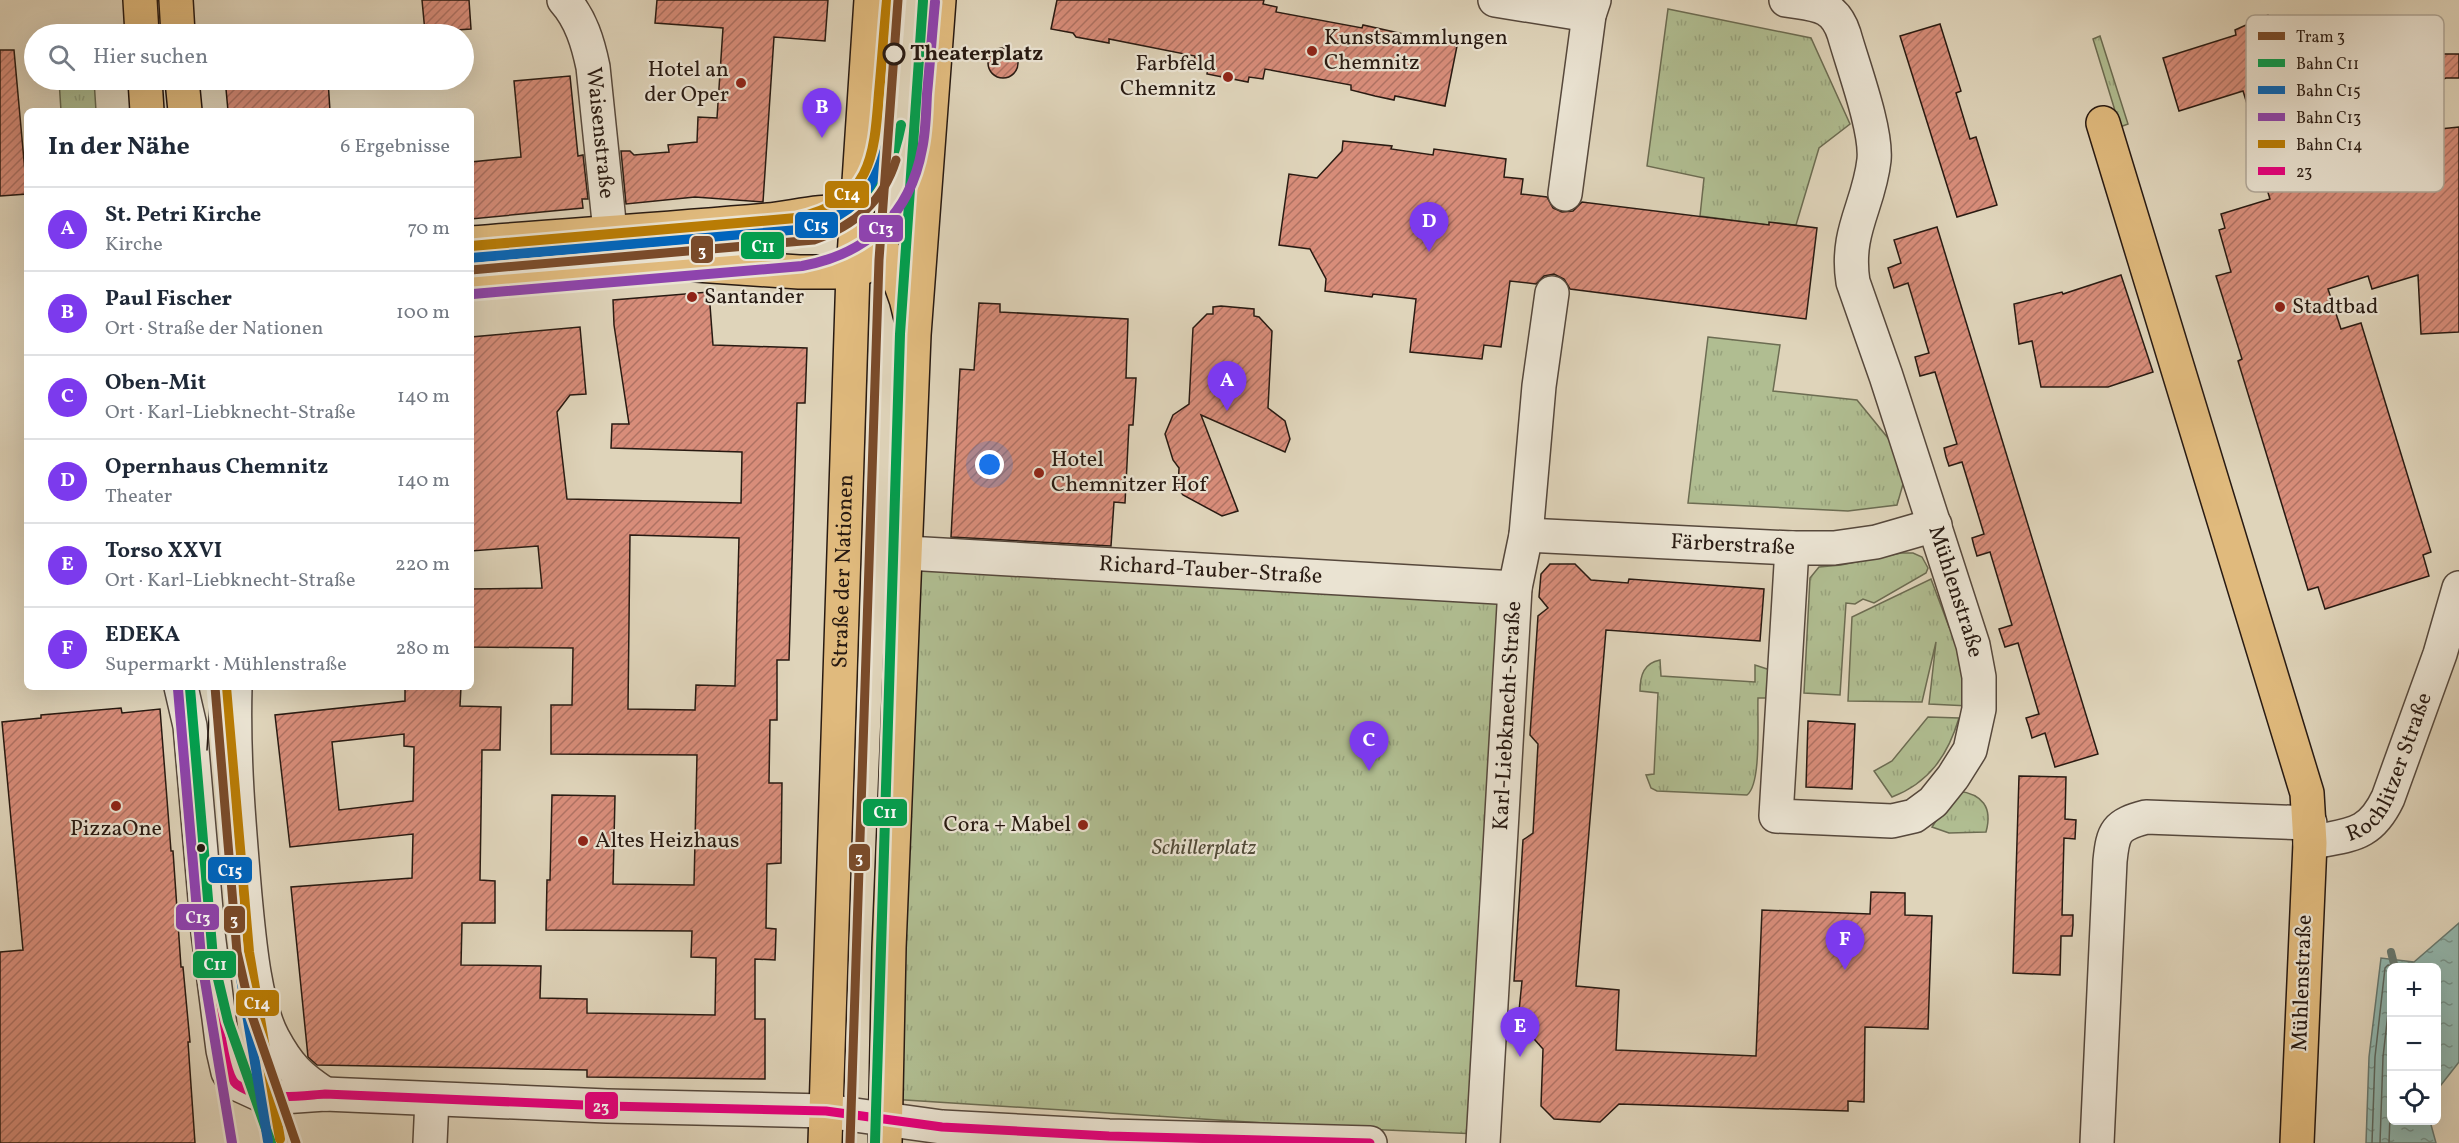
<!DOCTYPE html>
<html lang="de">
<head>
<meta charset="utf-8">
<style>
  :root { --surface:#fff; --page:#f2f2f3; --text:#1f2937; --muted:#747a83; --line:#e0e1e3; --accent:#7c3aed }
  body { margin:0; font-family:Vollkorn,serif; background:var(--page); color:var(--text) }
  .controls { position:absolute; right:18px; bottom:18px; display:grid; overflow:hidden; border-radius:9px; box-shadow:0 6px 24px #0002 }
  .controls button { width:54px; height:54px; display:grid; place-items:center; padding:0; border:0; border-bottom:2px solid var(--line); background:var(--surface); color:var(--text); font:30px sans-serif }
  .you { position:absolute; left:990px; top:465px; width:21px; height:21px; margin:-15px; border:4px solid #fff; border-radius:50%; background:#1a73e8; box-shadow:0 0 0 9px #1a73e833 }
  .badge { display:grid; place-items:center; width:39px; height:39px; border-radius:50%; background:var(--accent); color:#fff; font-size:20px; font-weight:700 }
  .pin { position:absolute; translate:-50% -50px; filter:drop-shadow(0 2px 3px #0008) }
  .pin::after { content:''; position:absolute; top:32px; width:21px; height:18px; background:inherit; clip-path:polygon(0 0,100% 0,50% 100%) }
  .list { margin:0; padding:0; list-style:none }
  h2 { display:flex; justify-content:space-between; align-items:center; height:78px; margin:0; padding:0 24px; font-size:26px }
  h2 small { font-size:20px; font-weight:400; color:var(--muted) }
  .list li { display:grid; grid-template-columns:39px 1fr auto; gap:18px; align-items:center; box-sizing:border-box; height:84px; padding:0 24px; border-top:2px solid var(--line) }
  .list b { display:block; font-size:22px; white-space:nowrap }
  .list p { margin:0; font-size:20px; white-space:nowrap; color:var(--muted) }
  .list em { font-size:20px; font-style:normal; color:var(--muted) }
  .icon { flex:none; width:33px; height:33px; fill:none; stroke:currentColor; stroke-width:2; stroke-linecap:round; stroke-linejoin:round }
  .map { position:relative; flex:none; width:2459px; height:1143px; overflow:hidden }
  .search { position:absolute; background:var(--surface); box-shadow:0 6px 24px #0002; left:24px; top:24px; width:450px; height:66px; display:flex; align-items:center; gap:15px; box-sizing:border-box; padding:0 21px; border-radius:33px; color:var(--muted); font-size:22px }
  .panel { position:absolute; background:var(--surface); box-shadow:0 6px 24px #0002; left:24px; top:108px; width:450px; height:582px; border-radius:9px }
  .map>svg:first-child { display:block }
</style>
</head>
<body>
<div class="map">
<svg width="2459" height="1143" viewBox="0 0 2459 1143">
  <defs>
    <pattern id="grass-tufts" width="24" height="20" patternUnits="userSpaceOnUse" patternTransform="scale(1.5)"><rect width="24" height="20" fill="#b0bd91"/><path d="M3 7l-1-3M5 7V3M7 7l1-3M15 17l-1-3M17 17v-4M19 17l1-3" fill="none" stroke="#97a27c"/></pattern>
    <pattern id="water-ripples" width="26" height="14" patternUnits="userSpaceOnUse" patternTransform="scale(1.5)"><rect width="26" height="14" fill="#93b8af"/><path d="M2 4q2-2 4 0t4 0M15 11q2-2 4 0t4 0" fill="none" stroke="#78958d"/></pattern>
    <pattern id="building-hatch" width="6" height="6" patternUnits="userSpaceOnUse" patternTransform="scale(1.5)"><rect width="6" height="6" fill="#d88d7a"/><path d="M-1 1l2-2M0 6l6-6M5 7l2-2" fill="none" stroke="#af7263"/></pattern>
  </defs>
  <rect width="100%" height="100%" fill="#dfd4ba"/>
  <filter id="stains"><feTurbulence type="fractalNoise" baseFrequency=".00333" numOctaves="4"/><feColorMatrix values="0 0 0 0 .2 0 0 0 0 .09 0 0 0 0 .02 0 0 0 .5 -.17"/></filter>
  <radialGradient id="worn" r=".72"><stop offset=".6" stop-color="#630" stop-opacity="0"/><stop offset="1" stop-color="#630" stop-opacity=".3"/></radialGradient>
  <g fill="url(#grass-tufts)" stroke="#6c6c52" stroke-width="1.5">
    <path d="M1668 9 1811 38 1850 124 1819 148 1796 225H1769L1700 216 1704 178 1647 166Z"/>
    <path d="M2100 36 2128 124 2120 127 2093 39Z"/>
    <path d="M59 80H94L96 111H61Z"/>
    <path d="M1708 337 1780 345 1773 391 1857 400 1892 443 1905 477 1897 505 1848 511 1688 503Z"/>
    <path d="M1901 553H1913L1922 557 1928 568 1926 573 1874 603 1863 599 1855 604 1846 603 1840 695 1804 693 1810 578 1819 567 1841 565Z"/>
    <path d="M917 559 1507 594 1478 1134 1340 1128 890 1099Z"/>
    <path d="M1931 579 1949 627 1955 624 1969 706 1929 704 1936 642 1922 702 1848 701 1852 617Z"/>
    <path d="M1660 660 1661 676 1755 682V665L1767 669 1774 676 1775 698H1758C1757 717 1762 784 1747 795L1657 791 1651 788 1646 775 1654 774 1658 693 1640 691C1640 675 1644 663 1660 660Z"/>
    <path d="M1928 717 1959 718C1948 755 1929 783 1892 797L1874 771 1892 761Z"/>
    <path d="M1958 791C1982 794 1993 807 1986 832L1949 833 1932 827 1954 793Z"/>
  </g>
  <path fill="url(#water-ripples)" stroke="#687970" stroke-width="1.5" d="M2459 923V1062L2437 1090 2436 968H2392V1120L2430 1121 2436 1143H2366L2369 1057 2381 958 2414 962Z"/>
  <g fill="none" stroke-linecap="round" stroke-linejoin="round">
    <g stroke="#5e6960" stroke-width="1.5">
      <path d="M2372 1143 2375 1057 2385 968 2388 965 2406 968"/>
      <path d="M2380 1143 2383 1057 2392 978"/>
      <path d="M2389 1143 2392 1062"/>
    </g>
    <path stroke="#687970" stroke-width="8" d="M2391 952 2395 968"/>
  </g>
  <g fill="url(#building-hatch)" stroke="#281a12" stroke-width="1.5" fill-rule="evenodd">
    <path d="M422 0H469L471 29 425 32Z"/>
    <path d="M657 0H828L825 41 774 37 763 202 695 197 626 204 621 151H630L634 155 669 152 668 145 697 142 698 117 717 118 723 28 655 23Z"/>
    <path d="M1057 0H1264L1263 4 1277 7 1276 12 1362 28 1363 25 1457 46 1445 106 1395 96 1394 100 1375 96 1351 90V85L1265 69 1263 79 1249 77 1248 82 1207 74 1208 69 1193 66 1195 56 1109 39V43L1076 37 1073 33 1051 29Z"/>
    <path d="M2268 15 2287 63 2321 50 2330 75 2356 65 2364 88 2443 54H2459V78H2446L2371 110 2381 143 2430 130 2459 127V332L2421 334 2418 275 2372 289 2368 276 2328 289 2341 329 2361 323 2431 552 2423 555 2429 576 2325 609 2318 587 2308 590 2238 361 2242 359 2216 276 2231 272 2219 230 2225 228 2221 214 2270 199 2266 186 2272 184 2243 91 2179 111 2163 58 2236 35 2235 30Z"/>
    <path d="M1940 24 1961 91 1956 93 1970 139 1976 137 1997 205 1957 217 1900 36Z"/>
    <circle cx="1003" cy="63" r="15"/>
    <path d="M0 50H14L27 194 0 196Z"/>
    <path d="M570 76 578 156 583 155 588 199H582L583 208 471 219V162L521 157 514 81Z"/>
    <path d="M328 80 330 111H228L226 89Z"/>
    <path d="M1343 141 1392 146 1391 149 1433 155 1434 149 1506 159 1504 177 1523 179 1521 194 1547 197 1553 208 1562 212 1573 211 1582 202 1769 225V222L1817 228 1806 319 1570 289 1564 279 1554 274 1544 276 1536 284 1510 281 1501 347 1484 345 1482 359 1410 352 1416 299 1373 294 1372 297 1325 291 1326 279 1310 249 1279 245 1289 174 1317 178 1342 151Z"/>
    <path d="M1937 227 2098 754 2055 767 2045 733 2032 738 2029 727 2026 718 2039 714 2018 643 2005 647 1999 629 2012 625 1990 552 1977 556 1974 546 1972 538 1984 534 1962 462 1949 466 1946 457 1944 448 1957 444 1935 372 1920 376 1915 357 1929 353 1908 283 1894 288 1888 268 1901 263 1894 240Z"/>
    <path d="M2121 275 2153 372 2108 387H2041L2032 341 2019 344 2014 304 2062 292 2063 294Z"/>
    <path d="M709 292 713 345 807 348 805 403H797L789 660H777V720H770L769 783H782L781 863 767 864 766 928 776 929 775 960 755 959V1019H765V1079L587 1077V1070L317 1065 308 1057 291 887 412 878 413 834 290 847 275 715 405 701V687H461L460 706 501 707 500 750H482L480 880 495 881V923H462L461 965 541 966 540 998 587 999V1013L715 1015 716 958 691 957 692 931 546 930 547 880H550L552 795 615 796 613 884 694 885 697 755 551 754V705H572L573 648 471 647V589L542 588 538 546 471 551V337L580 327 586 394 570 395 557 412 567 499 741 503 742 452 611 448 612 424H629L614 325 613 300ZM630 535 739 538 735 686 696 685 695 710 628 709ZM404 734V746L414 747 413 801 339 810 332 742Z"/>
    <path d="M979 303 1000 304V312L1128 319 1126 378H1136L1133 425H1129L1125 503 1114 502 1111 546 951 537 960 369 974 370Z"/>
    <path d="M1221 306 1254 309V316L1259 317 1272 331 1268 408 1285 421 1290 439 1285 452 1201 415 1238 511 1222 516 1183 495 1178 489 1179 468 1173 460 1165 434 1173 415 1189 404 1193 328 1207 314H1213V307Z"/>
    <path d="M1550 564H1575L1591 580 1628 583 1629 579 1764 589 1760 641 1606 630 1576 986 1619 990 1616 1050 1756 1056 1762 910 1870 914 1871 892 1905 893V915L1932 916 1928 1029 1865 1027 1864 1102 1848 1101V1111L1619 1104 1600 1122 1554 1119 1541 1106 1543 1049 1518 1021 1522 981H1514L1523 840 1533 833 1538 744 1530 735 1538 616 1548 608 1539 597 1541 574Z"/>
    <path d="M121 708 122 713 160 709 171 851H173L181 967H183L190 1042H188L195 1143H0V952L23 950 2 722 41 718V715Z"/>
    <path d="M1808 721 1855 724 1852 789 1806 787Z"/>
    <path d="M2019 776 2066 777 2065 819 2076 820 2075 839 2064 838 2062 915H2073V925L2072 936H2061L2060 975 2013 973Z"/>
  </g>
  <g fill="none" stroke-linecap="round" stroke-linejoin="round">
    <defs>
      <g id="minor">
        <path id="s1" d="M564 0C581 19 588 43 593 67L614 270"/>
        <path d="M1495 0 1589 15"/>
        <path id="s2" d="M1786 0C1815 5 1834 3 1844 34 1853 66 1877 130 1874 160 1869 206 1845 231 1853 282L1886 376 1973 645 1979 677V709L1970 750 1953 777 1933 802 1914 816 1892 821 1776 816 1792 548"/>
        <path d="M1565 194 1589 15 1594 0"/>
        <path id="s3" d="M1526 535 1792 548H1834L1876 542 1935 525"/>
        <path id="s4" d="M907 553 1515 588"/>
        <path d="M181 687 190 726 208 933 223 1050 228 1072 235 1083 259 1094 282 1097 325 1094 607 1106 826 1111 942 1127 1109 1136 1370 1143"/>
        <path d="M235 687C233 757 239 826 245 896 249 937 254 1002 273 1038 288 1066 299 1077 325 1094"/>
        <path id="s5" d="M2310 843C2349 834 2369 838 2388 798L2440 654 2459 588"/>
        <path d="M430 1143 432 1099"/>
        <path id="s6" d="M1483 1143 1515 588 1526 535 1539 386 1552 293"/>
        <path d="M2097 1143 2110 861C2113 831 2116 825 2146 817L2310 823"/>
      </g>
      <g id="major">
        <path d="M140 0 142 34"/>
        <path d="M176 0 178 34"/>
        <path d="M145 80 147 111"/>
        <path d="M182 80 185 111"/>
        <path d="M2103 123 2307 793 2310 843 2297 1143"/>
        <path d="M471 243C570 235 669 229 768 220 786 219 825 209 840 213 875 224 904 282 910 315"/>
        <path d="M471 282 682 264 799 272H853L871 264"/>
        <path id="s7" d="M825 1143 853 272 871 0"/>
        <path d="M885 1143 889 948 914 335 939 0"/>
      </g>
    </defs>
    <use href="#minor" stroke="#56483c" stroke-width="36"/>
    <use href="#major" stroke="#281a12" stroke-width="36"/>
    <use href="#minor" stroke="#eae3d2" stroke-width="33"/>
    <use href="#major" stroke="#e0ba7d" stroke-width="33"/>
    <path stroke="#281a12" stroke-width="1.5" d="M207 750 211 687"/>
    <defs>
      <path id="bus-1" d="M181 687C184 700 188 714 190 727 197 776 212 1065 236 1084 261 1102 296 1096 325 1094L607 1106 826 1111 942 1127 1109 1136 1370 1143"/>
    </defs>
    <use href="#bus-1" stroke="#eae3d2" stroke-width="14"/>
    <use href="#bus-1" stroke="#e5007d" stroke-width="9"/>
    <defs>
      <g id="rail-1">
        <path d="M472 270 785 244C855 230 887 195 901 125"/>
        <path d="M190 688 213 958 228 1021 271 1143"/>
        <path d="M875 1143 900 334 923 1"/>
      </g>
      <g id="rail-2">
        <path d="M471 258 798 230C851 218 874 195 887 142L899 0"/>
        <path d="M214 687 237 954 268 1141"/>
      </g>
      <g id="rail-3">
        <path d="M473 294 802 266C867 254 910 215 922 149 926 131 926 112 927 94 930 63 932 33 935 2"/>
        <path d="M178 689 201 957 232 1143"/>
      </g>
      <g id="rail-4">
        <path d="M471 246 796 218C871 201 874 159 879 93 882 62 884 31 887 0"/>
        <path d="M226 687 249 952 280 1139"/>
      </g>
    </defs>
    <use href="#rail-1" stroke="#eae3d2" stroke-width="15"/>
    <use href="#rail-2" stroke="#eae3d2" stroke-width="15"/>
    <use href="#rail-3" stroke="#eae3d2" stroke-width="15"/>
    <use href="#rail-4" stroke="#eae3d2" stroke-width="15"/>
    <use href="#rail-1" stroke="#029f4e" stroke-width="10"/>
    <use href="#rail-2" stroke="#0065bd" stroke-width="10"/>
    <use href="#rail-3" stroke="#8e44ad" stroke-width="10"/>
    <use href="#rail-4" stroke="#b97c05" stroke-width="10"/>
    <defs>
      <g id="tram-1">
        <path d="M471 270 814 240C855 225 883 202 896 160"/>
        <path d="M215 687 237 952 251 1013 296 1143"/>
        <path d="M850 1143 879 260 898 0"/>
      </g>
    </defs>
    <use href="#tram-1" stroke="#eae3d2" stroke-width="14"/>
    <use href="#tram-1" stroke="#7a4b2a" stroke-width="9"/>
  </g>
  <g fill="#8f2418" stroke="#eae3d2" stroke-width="2">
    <circle cx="1312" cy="51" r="6"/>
    <circle cx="1228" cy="77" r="6"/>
    <circle cx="741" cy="83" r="6"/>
    <circle cx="692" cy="297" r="6"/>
    <circle cx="2280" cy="307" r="6"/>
    <circle cx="1039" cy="473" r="6"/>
    <circle cx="116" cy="806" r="6"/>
    <circle cx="1083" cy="825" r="6"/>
    <circle cx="583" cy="841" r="6"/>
  </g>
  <circle fill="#eae3d2" stroke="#281a12" stroke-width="3" cx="894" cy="54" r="10"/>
  <circle fill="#281a12" stroke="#eae3d2" stroke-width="2" cx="201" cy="848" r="5"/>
  <g text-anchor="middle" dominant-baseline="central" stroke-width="4.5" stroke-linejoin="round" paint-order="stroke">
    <g font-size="22" fill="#281a12" stroke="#eae3d2" text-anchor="start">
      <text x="1324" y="38">Kunstsammlungen<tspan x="1324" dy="25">Chemnitz</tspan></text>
      <text x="1216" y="64" text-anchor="end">Farbfeld<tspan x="1216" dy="25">Chemnitz</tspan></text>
      <text x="729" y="70" text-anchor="end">Hotel an<tspan x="729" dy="25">der Oper</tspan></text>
      <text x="704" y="297">Santander</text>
      <text x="2292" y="307">Stadtbad</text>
      <text x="1051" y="460">Hotel<tspan x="1051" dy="25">Chemnitzer Hof</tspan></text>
      <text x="1071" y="825" text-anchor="end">Cora + Mabel</text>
      <text x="116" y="829" text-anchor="middle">PizzaOne</text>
      <text x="595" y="841">Altes Heizhaus</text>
    </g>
    <g font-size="22" font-weight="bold" fill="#281a12" stroke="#eae3d2" text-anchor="start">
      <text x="910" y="54">Theaterplatz</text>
    </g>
    <g font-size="22" fill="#281a12" stroke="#eae3d2">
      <text stroke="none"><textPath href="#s1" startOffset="140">Waisenstraße</textPath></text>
      <text stroke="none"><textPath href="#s3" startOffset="207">Färberstraße</textPath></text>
      <text stroke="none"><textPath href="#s4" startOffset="304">Richard-Tauber-Straße</textPath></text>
      <text stroke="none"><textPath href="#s7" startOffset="572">Straße der Nationen</textPath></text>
      <text stroke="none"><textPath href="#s2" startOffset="654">Mühlenstraße</textPath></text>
      <text stroke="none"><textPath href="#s6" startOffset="428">Karl-Liebknecht-Straße</textPath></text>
      <text stroke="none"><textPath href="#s5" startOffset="122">Rochlitzer Straße</textPath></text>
      <text transform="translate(2303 983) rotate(-88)">Mühlenstraße</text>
    </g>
    <g font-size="22" font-style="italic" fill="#514b38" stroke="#eae3d2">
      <text x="1204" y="848">Schillerplatz</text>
    </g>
  </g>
  <rect x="2246" y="15" width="198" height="177" rx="9" fill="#eae3d2" stroke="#b0a798" stroke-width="1.5"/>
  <rect x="2258" y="32" width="27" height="8" fill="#7a4b2a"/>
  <rect x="2258" y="59" width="27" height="8" fill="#029f4e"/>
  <rect x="2258" y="86" width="27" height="8" fill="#0065bd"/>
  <rect x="2258" y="113" width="27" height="8" fill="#8e44ad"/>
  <rect x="2258" y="140" width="27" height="8" fill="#b97c05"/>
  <rect x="2258" y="167" width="27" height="8" fill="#e5007d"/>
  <g font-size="16" fill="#281a12">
    <text x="2296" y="42">Tram 3</text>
    <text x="2296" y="69">Bahn C11</text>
    <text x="2296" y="96">Bahn C15</text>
    <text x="2296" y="123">Bahn C13</text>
    <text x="2296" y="150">Bahn C14</text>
    <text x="2296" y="177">23</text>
  </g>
  <g stroke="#eae3d2" stroke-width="2">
    <rect x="824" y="180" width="46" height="29" rx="6" fill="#b97c05"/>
    <rect x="794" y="211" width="45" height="28" rx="6" fill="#0065bd"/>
    <rect x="858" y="214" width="46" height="29" rx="6" fill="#8e44ad"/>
    <rect x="740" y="231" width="45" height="29" rx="6" fill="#029f4e"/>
    <rect x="690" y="235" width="24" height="29" rx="6" fill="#7a4b2a"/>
    <rect x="862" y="798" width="46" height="29" rx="6" fill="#029f4e"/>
    <rect x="848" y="843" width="23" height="29" rx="6" fill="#7a4b2a"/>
    <rect x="207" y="856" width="46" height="28" rx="6" fill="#0065bd"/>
    <rect x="175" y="903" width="45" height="28" rx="6" fill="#8e44ad"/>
    <rect x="223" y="905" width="23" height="29" rx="6" fill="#7a4b2a"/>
    <rect x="192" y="950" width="45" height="29" rx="6" fill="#029f4e"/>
    <rect x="235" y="989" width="45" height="28" rx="6" fill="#b97c05"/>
    <rect x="584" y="1091" width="35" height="29" rx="6" fill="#e5007d"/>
  </g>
  <g font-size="16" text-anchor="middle" font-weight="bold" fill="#fff">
    <text x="847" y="200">C14</text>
    <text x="816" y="231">C15</text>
    <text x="881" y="234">C13</text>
    <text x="763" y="252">C11</text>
    <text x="702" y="256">3</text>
    <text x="885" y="818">C11</text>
    <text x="859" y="863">3</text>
    <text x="230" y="876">C15</text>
    <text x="198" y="923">C13</text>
    <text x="234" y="925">3</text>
    <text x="215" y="970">C11</text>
    <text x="257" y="1009">C14</text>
    <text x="601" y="1112">23</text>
  </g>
  <rect width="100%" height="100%" filter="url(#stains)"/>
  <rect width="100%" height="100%" fill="url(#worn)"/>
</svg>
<div class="controls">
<button>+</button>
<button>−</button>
<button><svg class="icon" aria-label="locate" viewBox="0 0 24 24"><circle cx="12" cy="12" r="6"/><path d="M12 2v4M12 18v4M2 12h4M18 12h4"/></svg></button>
</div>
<div class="you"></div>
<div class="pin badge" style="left:1227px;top:411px">A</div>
<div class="pin badge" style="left:822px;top:138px">B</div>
<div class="pin badge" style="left:1369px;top:771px">C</div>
<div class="pin badge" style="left:1429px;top:252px">D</div>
<div class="pin badge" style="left:1520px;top:1057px">E</div>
<div class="pin badge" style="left:1845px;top:970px">F</div>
<div class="search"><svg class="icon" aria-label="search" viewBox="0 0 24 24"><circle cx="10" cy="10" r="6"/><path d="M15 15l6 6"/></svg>Hier suchen</div>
<section class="panel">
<h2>In der Nähe<small>6 Ergebnisse</small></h2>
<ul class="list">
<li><span class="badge">A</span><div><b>St. Petri Kirche</b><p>Kirche</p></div><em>70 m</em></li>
<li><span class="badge">B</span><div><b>Paul Fischer</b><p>Ort · Straße der Nationen</p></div><em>100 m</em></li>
<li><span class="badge">C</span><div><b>Oben-Mit</b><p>Ort · Karl-Liebknecht-Straße</p></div><em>140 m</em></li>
<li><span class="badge">D</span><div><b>Opernhaus Chemnitz</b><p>Theater</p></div><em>140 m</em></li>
<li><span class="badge">E</span><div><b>Torso XXVI</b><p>Ort · Karl-Liebknecht-Straße</p></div><em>220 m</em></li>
<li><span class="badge">F</span><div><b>EDEKA</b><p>Supermarkt · Mühlenstraße</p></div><em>280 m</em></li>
</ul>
</section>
</div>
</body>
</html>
